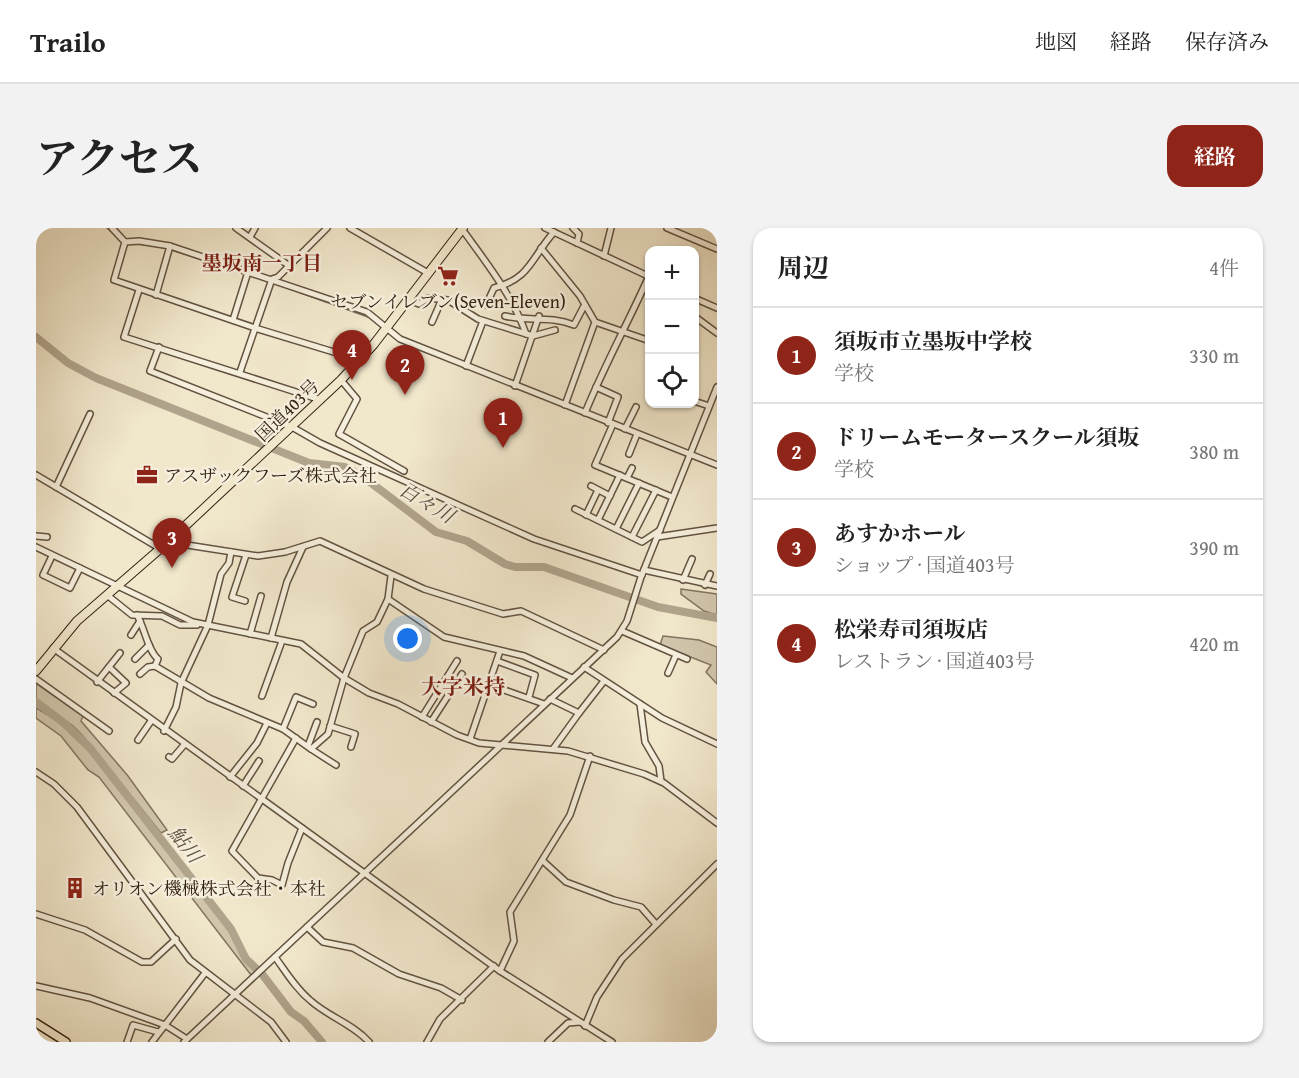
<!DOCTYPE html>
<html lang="ja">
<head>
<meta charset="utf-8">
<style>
  :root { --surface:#fff; --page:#f2f2f2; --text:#222; --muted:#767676; --line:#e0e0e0; --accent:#8f2418 }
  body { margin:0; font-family:"Gentium Book Plus","Noto Serif JP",serif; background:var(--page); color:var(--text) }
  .controls { position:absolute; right:18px; top:18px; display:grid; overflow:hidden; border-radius:12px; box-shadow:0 2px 4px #0004 }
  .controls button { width:54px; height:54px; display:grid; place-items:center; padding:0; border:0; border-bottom:2px solid var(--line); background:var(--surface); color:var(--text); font:30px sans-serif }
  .you { position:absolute; left:372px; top:411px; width:21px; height:21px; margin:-15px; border:4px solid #fff; border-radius:50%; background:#1a73e8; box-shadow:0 0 0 9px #1a73e833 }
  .badge { display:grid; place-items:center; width:39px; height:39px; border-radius:50%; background:var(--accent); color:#fff; font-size:20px; font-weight:700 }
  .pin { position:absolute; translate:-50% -50px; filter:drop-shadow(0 2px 3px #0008) }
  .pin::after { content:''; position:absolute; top:32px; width:21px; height:18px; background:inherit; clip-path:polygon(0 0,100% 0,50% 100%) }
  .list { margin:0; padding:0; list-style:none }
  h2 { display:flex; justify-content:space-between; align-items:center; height:78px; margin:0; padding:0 24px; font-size:26px }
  h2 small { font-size:20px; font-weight:400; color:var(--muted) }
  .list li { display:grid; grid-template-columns:39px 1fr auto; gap:18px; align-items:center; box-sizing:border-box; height:96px; padding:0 24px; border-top:2px solid var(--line) }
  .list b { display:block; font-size:22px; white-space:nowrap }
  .list p { margin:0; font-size:20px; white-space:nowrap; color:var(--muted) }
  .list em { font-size:20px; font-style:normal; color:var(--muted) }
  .icon { flex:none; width:33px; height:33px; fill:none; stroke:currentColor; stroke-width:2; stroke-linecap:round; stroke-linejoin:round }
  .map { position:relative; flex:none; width:681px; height:814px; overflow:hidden; border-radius:18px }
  header { display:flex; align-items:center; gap:36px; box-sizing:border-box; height:84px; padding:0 30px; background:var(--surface); border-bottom:2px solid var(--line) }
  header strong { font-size:28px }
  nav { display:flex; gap:33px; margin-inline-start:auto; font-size:21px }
  .intro { display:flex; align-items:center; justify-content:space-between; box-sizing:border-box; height:144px; padding:0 36px }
  h1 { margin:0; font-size:42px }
  .button { padding:15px 27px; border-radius:18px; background:var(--accent); color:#fff; font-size:21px; font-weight:700 }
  main { display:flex; gap:36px; padding:0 36px }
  aside { flex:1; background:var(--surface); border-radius:18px; box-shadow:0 2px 4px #0004 }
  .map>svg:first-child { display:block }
</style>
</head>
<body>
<header>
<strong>Trailo</strong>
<nav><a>地図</a><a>経路</a><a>保存済み</a></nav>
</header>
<div class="intro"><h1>アクセス</h1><a class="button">経路</a></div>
<main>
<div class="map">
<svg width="681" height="814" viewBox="0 0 681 814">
  <rect width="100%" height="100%" fill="#f1e7cb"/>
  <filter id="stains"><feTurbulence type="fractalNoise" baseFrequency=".00333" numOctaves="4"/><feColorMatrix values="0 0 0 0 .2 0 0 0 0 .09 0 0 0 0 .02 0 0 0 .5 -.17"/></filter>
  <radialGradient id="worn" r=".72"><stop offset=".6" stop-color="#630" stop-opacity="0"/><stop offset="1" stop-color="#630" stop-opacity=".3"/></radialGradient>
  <g fill="#d1c6ac" stroke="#827460" stroke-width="1.5">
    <path d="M645 361 681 366V387L668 383 645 366Z"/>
    <path d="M627 408 663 412 681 419V456L670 444 675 437 624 417Z"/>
    <path d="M0 455 47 488 45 493 92 548 131 602 125 605 47 508 36 497 0 475Z"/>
    <path d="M0 480 22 493 55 525 195 703 205 728 221 743 215 747 63 549 52 542 25 508 0 490Z"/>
  </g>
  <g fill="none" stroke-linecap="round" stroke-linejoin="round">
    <g stroke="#7e705c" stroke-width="1.5">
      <path d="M71 0 81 9"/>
      <path d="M90 15 112 17"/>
      <path d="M126 19 210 46"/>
      <path d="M262 64 332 89"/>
    </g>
    <g stroke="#b0a48c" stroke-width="8">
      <path d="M0 109 32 135 60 150 273 235 309 239 326 248 400 304 431 313 469 336 479 339H508L622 379 681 390"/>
      <path d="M0 474 28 495 54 520 195 701 210 731 226 746 255 784 268 793 286 814"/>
    </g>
    <defs>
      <g id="minor">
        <path d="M76 0 89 14 78 52 219 100 324 132"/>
        <path d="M200 0 252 37"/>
        <path d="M314 0 392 45"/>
        <path d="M509 0 614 49"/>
        <path d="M537 0 543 6 541 15"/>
        <path d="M631 0 681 21"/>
        <path d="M426 1C449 33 477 68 490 106"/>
        <path d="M214 9 219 0"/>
        <path d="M89 14 103 13 134 18 331 84 364 111 681 237"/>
        <path d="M505 20 544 68 559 94 614 113"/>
        <path d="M568 28 575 0"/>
        <path d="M103 62 88 109 285 172"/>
        <path d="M120 67 134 18"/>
        <path d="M658 70 681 80"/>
        <path d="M372 72 383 76 392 70 412 72 442 91 497 108 519 102"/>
        <path d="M450 77 458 60C494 51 495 30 518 4"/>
        <path d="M469 88C493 94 513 87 538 97L548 78"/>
        <path d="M658 88 681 105"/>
        <path d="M197 92 212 44"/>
        <path d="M396 94 406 71"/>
        <path d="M123 119 114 143 256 199 284 215 498 311 606 347"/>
        <path d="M430 138 447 93"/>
        <path d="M204 144 236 51 242 49 291 0"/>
        <path d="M305 152 321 171 303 206 368 243"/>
        <path d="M479 158 503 88"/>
        <path d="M560 159 582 169 572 195"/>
        <path d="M658 173 673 178"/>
        <path d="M529 177 559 94"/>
        <path d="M549 185C568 138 592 95 613 48"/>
        <path d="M577 196 559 237 636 269"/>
        <path d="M589 201 600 179"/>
        <path d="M593 226 601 206"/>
        <path d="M0 247 125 321"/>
        <path d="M591 250 596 240"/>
        <path d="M555 258 574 268"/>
        <path d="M20 259 54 186"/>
        <path d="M539 281 606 314 624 302"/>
        <path d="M550 287 562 262"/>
        <path d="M562 292 584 247"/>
        <path d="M580 301 603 255"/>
        <path d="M0 308 11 309"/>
        <path d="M596 309 620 262"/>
        <path d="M621 309 681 300"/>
        <path d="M132 314 222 328 249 324 284 313 388 361 467 386 485 383 568 422"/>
        <path d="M0 319 157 394 265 416 308 450 333 465 362 476 421 507 443 515 532 523 608 546 628 555 681 595"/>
        <path d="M16 328 7 347 34 360 44 340"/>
        <path d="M608 342 681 358"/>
        <path d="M647 352 656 331"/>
        <path d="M669 357 674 346"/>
        <path d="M71 367 96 387 126 388 144 397H161"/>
        <path d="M352 371 408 409 488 428 536 450"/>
        <path d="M209 373 196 369 210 327"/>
        <path d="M101 387C109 401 112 423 122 431L119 438"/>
        <path d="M586 403 651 431"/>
        <path d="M214 406 225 368"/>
        <path d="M95 407 104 393"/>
        <path d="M235 410 251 354 267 319"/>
        <path d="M17 420 464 743 576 814"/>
        <path d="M99 431 113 417"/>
        <path d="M461 433 499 447 493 469"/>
        <path d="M119 438 173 470 247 501 275 521 292 506 308 450 327 403 341 394 352 371 355 348"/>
        <path d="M73 439 90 455 78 465"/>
        <path d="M548 439 626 490 681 516"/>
        <path d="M632 445 640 427"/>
        <path d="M104 446 112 439 119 438"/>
        <path d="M0 451 73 503"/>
        <path d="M61 454 84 425"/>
        <path d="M454 457 508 476"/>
        <path d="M226 468 246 413"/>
        <path d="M514 471 543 485 517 521"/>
        <path d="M604 476 609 514 623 538 625 553"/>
        <path d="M543 485 568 453"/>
        <path d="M386 489 421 433"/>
        <path d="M395 494 426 446"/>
        <path d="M294 498 319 506 315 519"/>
        <path d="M247 501 260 469 277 476"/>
        <path d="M128 503 140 479 145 455 172 397 185 346 193 335 195 324"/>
        <path d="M260 510 196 623 222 650 236 652 246 657 252 635 266 600"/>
        <path d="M434 511 464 423"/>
        <path d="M102 512 115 493"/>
        <path d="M272 518 281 494"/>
        <path d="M275 521 300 537"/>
        <path d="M133 529 136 531 148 517"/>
        <path d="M0 544 18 556 41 579 154 732 235 794 250 814"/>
        <path d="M194 549 221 515 231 495"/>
        <path d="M207 558 223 533"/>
        <path d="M507 633 530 654 578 672 605 679 619 695"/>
        <path d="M0 686 49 702 106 734H115L140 711"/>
        <path d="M271 699 287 714 317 720 363 746 405 760 426 772"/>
        <path d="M239 729C250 744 260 761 275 773 293 789 317 796 333 814"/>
        <path d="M464 743 478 713 474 684 534 587 554 528"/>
        <path d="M0 758 54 770 129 797 151 811"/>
        <path d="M549 798 561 769 586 731 681 636"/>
        <path d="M91 814 97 797 122 804"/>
        <path d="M116 814 169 745"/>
        <path d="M148 814 581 409 591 393 605 349 681 159"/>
        <path d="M391 814 404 791 458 738"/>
        <path d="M512 814 532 795 544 794"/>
      </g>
      <path id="major" d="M0 795 30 814"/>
      <path id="highway" d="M0 443 41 393 132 314 305 152 338 116 427 0"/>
    </defs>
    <use href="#minor" stroke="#625341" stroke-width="8"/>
    <use href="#major" stroke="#332213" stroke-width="10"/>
    <use href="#highway" stroke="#332213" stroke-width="10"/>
    <use href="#minor" stroke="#f6efdd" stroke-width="5"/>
    <use href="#major" stroke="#f1e7cb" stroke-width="7"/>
    <use href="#highway" stroke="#f1e7cb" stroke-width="8"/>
  </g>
  <defs>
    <symbol id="supermarket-bare" viewBox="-9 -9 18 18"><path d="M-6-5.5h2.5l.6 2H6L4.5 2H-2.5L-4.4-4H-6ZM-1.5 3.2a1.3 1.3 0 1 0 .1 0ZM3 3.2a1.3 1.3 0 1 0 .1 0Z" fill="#8f2418" stroke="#f6efdd" stroke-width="2.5" paint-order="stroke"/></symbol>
    <symbol id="office-bare" viewBox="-9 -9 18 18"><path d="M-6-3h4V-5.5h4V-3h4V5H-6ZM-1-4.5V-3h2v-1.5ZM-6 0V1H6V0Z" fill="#8f2418" stroke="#f6efdd" stroke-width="2.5" paint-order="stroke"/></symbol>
    <symbol id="building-bare" viewBox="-9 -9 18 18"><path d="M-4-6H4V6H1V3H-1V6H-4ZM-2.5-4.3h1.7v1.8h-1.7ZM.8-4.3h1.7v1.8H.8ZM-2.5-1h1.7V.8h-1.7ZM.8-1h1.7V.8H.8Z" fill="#8f2418" stroke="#f6efdd" stroke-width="2.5" paint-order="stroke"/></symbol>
  </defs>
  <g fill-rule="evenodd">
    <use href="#supermarket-bare" x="397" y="33" width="30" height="30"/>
    <use href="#office-bare" x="96" y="232" width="30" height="30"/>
    <use href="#building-bare" x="24" y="645" width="30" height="30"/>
  </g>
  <g text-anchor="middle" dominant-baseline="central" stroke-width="5" stroke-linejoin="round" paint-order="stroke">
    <g font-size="18" fill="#332213" stroke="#f6efdd" text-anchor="start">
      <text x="412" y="73" text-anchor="middle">セブンイレブン(Seven-Eleven)</text>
      <text x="128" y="247">アスザックフーズ株式会社</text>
      <text x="56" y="660">オリオン機械株式会社・本社</text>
    </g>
    <g font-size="18" fill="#332213" stroke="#f6efdd">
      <text transform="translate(251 182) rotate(-44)">国道403号</text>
    </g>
    <g font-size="20" font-weight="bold" fill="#7a1f14" stroke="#f6efdd">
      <text x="226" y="34">墨坂南一丁目</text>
    </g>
    <g font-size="20" font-style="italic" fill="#5f503d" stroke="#f6efdd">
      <text transform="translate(391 274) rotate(31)">百々川</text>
      <text transform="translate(150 616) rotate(52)">鮎川</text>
    </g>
    <g font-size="21" font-weight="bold" fill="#7a1f14" stroke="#f6efdd">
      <text x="427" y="458">大字米持</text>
    </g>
  </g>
  <rect width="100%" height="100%" filter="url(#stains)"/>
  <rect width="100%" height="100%" fill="url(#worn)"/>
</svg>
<div class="controls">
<button>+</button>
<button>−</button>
<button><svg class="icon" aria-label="locate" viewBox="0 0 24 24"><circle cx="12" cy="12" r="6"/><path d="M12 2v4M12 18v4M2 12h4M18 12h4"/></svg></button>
</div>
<div class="you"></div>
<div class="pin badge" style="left:467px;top:220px">1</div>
<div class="pin badge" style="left:369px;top:167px">2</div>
<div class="pin badge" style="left:136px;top:340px">3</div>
<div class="pin badge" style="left:316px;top:152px">4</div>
</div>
<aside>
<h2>周辺<small>4件</small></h2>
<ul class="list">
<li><span class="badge">1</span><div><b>須坂市立墨坂中学校</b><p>学校</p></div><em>330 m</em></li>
<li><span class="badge">2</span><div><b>ドリームモータースクール須坂</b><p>学校</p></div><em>380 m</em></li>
<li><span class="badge">3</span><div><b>あすかホール</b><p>ショップ · 国道403号</p></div><em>390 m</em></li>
<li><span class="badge">4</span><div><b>松栄寿司須坂店</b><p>レストラン · 国道403号</p></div><em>420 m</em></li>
</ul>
</aside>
</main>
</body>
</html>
